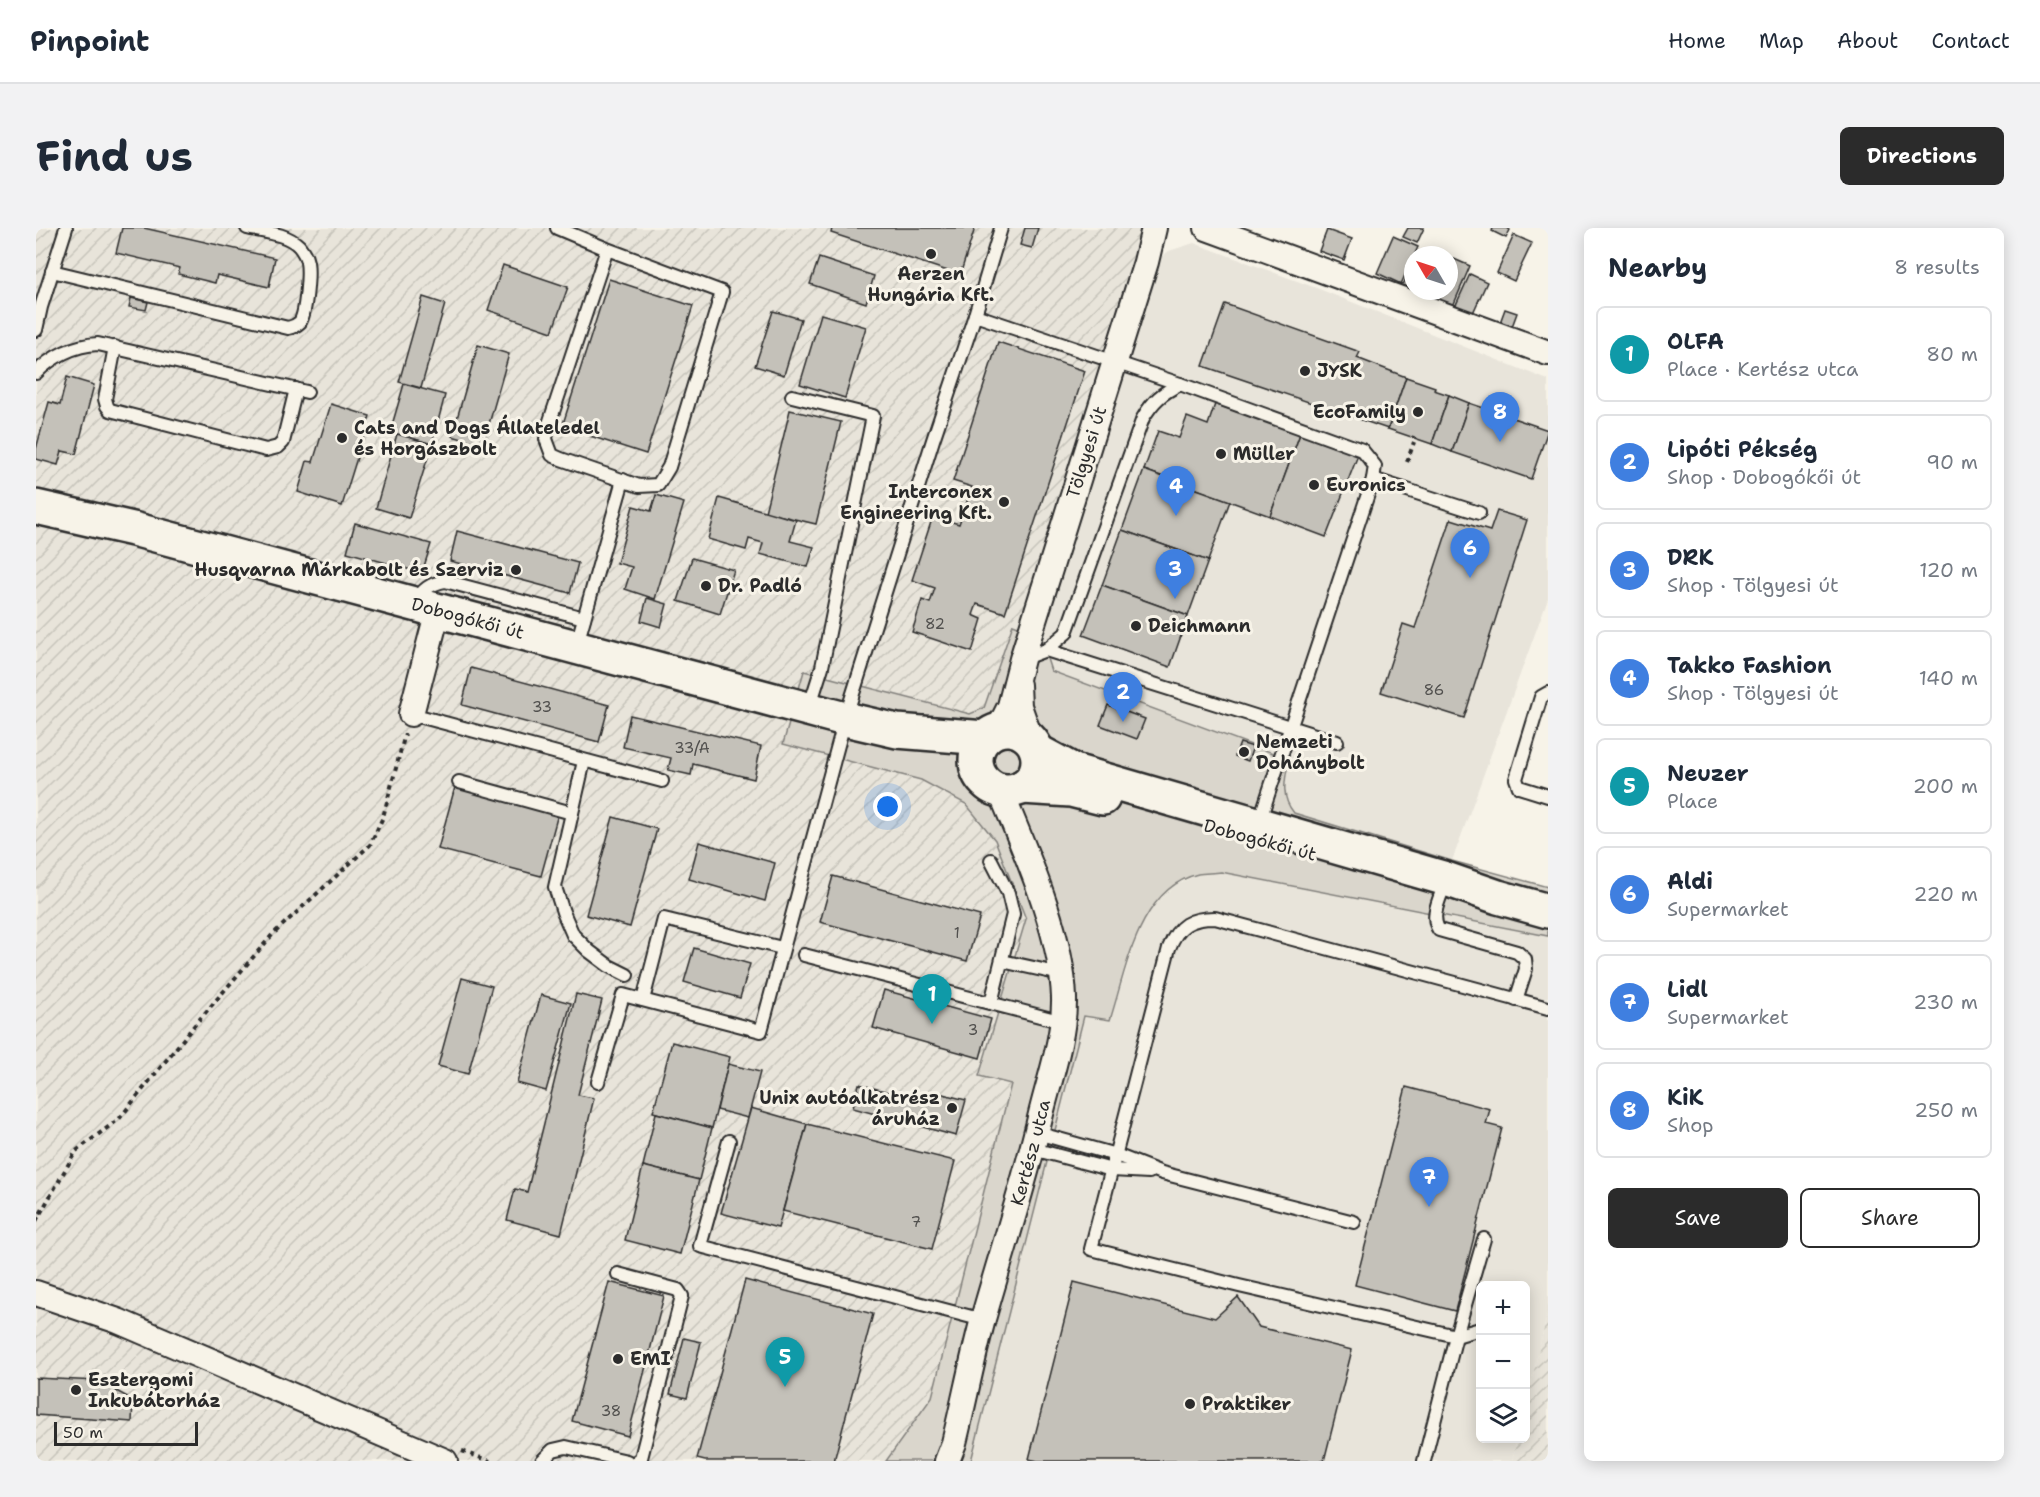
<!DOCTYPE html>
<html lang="en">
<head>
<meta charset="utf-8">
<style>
  :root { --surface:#fff; --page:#f2f2f3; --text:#1f2937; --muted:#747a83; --line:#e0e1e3; --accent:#2b2b2b }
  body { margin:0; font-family:"Shantell Sans",sans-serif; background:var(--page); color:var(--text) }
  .controls { position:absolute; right:18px; bottom:18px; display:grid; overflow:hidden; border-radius:9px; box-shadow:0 3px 15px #0003 }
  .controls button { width:54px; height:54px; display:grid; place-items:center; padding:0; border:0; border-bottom:2px solid var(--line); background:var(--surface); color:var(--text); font:30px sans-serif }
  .compass { position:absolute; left:1368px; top:18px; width:54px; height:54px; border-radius:50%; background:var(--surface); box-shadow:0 3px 15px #0003; rotate:309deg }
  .scale { position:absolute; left:18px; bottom:15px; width:144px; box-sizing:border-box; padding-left:6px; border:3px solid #2b2b2b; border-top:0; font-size:16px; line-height:21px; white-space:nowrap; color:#2b2b2b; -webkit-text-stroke:4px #f7f3e8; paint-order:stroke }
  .you { position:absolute; left:852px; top:579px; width:21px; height:21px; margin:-15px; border:4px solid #fff; border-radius:50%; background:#1a73e8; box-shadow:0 0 0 9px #1a73e833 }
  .badge { display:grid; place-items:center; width:39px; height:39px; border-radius:50%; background:var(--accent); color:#fff; font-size:20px; font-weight:700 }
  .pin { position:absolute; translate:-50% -50px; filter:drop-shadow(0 2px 3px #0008) }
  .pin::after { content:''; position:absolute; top:32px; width:21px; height:18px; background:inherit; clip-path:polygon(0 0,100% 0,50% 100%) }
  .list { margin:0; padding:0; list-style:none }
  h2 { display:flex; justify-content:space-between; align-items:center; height:78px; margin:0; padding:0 24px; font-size:26px }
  h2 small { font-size:20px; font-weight:400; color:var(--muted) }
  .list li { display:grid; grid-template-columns:39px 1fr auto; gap:18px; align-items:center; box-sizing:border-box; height:96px; margin:0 12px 12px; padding:0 12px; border:2px solid var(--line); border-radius:9px }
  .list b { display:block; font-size:22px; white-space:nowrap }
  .list p { margin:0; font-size:20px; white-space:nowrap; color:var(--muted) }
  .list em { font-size:20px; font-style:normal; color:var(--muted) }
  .actions { display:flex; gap:12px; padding:18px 24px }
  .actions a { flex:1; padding:14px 0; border:2px solid var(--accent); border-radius:9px; text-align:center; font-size:21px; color:var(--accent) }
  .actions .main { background:var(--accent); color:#fff }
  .icon { flex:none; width:33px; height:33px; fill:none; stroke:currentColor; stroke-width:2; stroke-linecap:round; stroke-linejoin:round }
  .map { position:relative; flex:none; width:1512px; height:1233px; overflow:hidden; border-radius:9px }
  header { display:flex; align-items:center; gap:36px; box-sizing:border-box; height:84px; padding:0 30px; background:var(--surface); border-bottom:2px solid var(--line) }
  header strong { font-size:28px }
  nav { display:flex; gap:33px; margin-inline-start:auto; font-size:21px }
  .intro { display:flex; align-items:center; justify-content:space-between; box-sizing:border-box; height:144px; padding:0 36px }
  h1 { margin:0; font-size:42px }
  .button { padding:15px 27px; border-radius:9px; background:var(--accent); color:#fff; font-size:21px; font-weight:700 }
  main { display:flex; gap:36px; padding:0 36px }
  aside { flex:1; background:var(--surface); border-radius:9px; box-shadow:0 3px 15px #0003 }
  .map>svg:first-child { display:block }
</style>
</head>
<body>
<header>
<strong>Pinpoint</strong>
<nav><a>Home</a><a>Map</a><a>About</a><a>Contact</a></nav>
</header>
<div class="intro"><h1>Find us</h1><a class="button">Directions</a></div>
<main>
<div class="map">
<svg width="1512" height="1233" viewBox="0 0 1512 1233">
  <defs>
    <pattern id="industrial-furrows" width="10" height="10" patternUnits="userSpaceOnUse" patternTransform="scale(1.5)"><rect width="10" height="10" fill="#e8e4da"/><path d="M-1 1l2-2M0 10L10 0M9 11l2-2" fill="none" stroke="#c7c4bb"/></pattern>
  </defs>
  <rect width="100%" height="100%" fill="#f7f3e8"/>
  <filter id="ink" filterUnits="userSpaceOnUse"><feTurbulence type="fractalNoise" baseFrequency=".0167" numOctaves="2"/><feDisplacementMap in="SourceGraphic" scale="12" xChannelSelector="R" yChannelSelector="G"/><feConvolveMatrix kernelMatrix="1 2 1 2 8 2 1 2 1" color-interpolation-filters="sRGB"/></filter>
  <g filter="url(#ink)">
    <g fill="#e8e4da">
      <path d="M1158 15 1283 61 1512 152V370L1416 633 1258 585 1253 578 1248 563 1253 531 1015 443 1003 406 1124 30 1133 23Z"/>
      <path d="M1185 644 1512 708V1083L1490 1176V1058H1444V1210L1481 1211 1476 1233H935L1048 788 1074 792 1105 696 1117 678 1139 657 1161 647Z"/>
    </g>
    <g fill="url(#industrial-furrows)">
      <path d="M0 0H1116L1124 30 1003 406 977 397 948 480 934 486 769 443 747 516 885 552 930 576 959 612 990 691 943 847 975 856 896 1169 850 1233H0Z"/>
      <path d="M1512 1083V1233H1476L1481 1211 1490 1210V1176Z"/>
    </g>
    <path fill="#dad6cc" stroke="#82807c" stroke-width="1.5" d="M977 396 1003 406 1015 443 1253 531C1249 551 1244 568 1258 585L1416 633 1512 659V708L1185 644C1178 645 1169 645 1162 646 1102 661 1090 743 1074 792L1048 788 935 1233H850L896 1169 975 856 943 848 990 691 959 612 930 576 885 552 747 516 768 443 934 486 948 480Z"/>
    <g fill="#c4c1b9" stroke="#2b2b2b" stroke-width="1.5">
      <path d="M86 0H108L239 30 233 59 181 47 179 55 142 46 144 40 80 25Z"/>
      <path d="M796 0H939L924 47 795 5Z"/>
      <path d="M989 0H1002L996 20 984 17Z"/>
      <path d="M1372 0H1388L1381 15 1367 9Z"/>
      <path d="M1457 0H1471L1474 2 1470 10 1456 3Z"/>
      <path d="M1291 2 1316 11 1308 32 1283 23Z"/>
      <path d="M1478 7 1496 15 1478 53 1461 45Z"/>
      <path d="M1357 8 1382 19 1365 56 1341 45Z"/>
      <path d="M783 30 838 48 830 75 774 56Z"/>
      <path d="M1418 31 1434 38 1417 78 1400 71 1404 63H1413V41Z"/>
      <path d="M1377 35V61L1367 57Z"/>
      <path d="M467 37 532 59 516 104 452 82Z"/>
      <path d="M1434 46 1451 54 1436 87 1419 79Z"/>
      <path d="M573 51 657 78 610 226 526 199Z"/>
      <path d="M1381 63H1400L1397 70Z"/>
      <path d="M387 69 409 76 385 160 363 154Z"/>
      <path d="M95 70 112 74 110 82 93 79Z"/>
      <path d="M1189 76 1324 124 1321 130 1370 149 1352 201 1167 138Z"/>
      <path d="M1469 81 1481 85 1474 104 1462 100Z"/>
      <path d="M737 83 765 91 748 147 719 138Z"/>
      <path d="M785 86 830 99 809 170 764 156Z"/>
      <path d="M962 114 1049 143 969 385 941 376 937 387 946 391 936 424 876 404 886 372 894 375 899 360 876 352 897 288 923 296 936 259 917 253Z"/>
      <path d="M442 117 473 126 447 217 416 208Z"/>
      <path d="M31 149 58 157 40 226 26 223 22 237 0 231V221L13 174 24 177Z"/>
      <path d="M1370 149 1399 159 1398 162 1413 167 1396 216 1352 201Z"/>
      <path d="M368 156 409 167 396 216 354 204Z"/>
      <path d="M1413 167 1433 175 1416 224 1396 216Z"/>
      <path d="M1433 175 1512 202 1495 251 1416 224Z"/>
      <path d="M295 176 334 188 306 278 262 264 271 233 277 234Z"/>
      <path d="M1179 176 1264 206 1234 288 1108 242 1122 203 1143 210 1151 189 1172 197Z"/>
      <path d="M754 182 805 194 780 296 729 284Z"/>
      <path d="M361 206 396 216 373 290 340 280Z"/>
      <path d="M1264 206 1322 227 1290 309 1234 288Z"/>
      <path d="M1108 242 1194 273 1172 333 1086 302Z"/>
      <path d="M620 267 648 275 619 371 589 361 596 339 581 335 597 278 615 283Z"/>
      <path d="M683 270 760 292 754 313 778 319 772 339 724 326 727 315 713 311 710 322 672 311Z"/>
      <path d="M1461 283 1491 292 1428 490 1345 464 1367 396 1379 400 1415 291 1454 303Z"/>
      <path d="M319 295 395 316 386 345 311 324Z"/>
      <path d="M1086 302 1172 333 1152 388 1066 357Z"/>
      <path d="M421 303 542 335 534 365 414 333Z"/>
      <path d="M656 330 698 342 684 386 642 373Z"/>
      <path d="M1066 357 1152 388 1134 439 1047 407Z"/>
      <path d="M611 370 631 376 625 399 605 393Z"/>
      <path d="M435 440 573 477 563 514 426 477Z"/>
      <path d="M1072 477 1109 491 1101 511 1064 497Z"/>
      <path d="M594 487 725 518 718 551 657 536 655 547 632 542 635 530 587 519Z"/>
      <path d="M1204 515 1217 519 1212 533 1199 528Z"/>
      <path d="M419 559 522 586 505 648 402 621Z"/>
      <path d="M577 589 621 601 594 699 550 687Z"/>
      <path d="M663 614 739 635 729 673 653 651Z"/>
      <path d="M797 648 944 688 931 733 784 694Z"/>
      <path d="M658 720 714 736 704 770 648 754Z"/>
      <path d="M426 750 456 758 432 846 402 838Z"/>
      <path d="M848 762 955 791 944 830 837 800Z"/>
      <path d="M540 766 566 772 542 867 558 870 525 1006 471 992 479 961 491 964Z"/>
      <path d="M505 767 535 775 510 863 481 855Z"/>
      <path d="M636 814 694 829 676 900 617 884Z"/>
      <path d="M692 836 724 844 712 890 681 882Z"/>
      <path d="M823 856 896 876 899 864 930 872 920 908 817 880Z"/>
      <path d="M1370 859 1454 881 1450 896 1466 900 1419 1083 1319 1057Z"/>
      <path d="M715 880 771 896 742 1000 685 985Z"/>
      <path d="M620 885 676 900 663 952 607 938Z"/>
      <path d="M771 896 919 933 896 1021 747 983Z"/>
      <path d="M607 938 663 952 644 1026 589 1012Z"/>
      <path d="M709 1052 837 1086 798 1233H669L661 1231Z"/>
      <path d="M573 1054 628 1068 592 1208 536 1193Z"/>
      <path d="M1038 1054 1179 1090 1202 1069 1223 1099 1316 1122 1288 1233H1002L993 1231Z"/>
      <path d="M648 1110 665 1114 651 1170 634 1166Z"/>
      <path d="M0 1150 62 1153 97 1172 96 1194 0 1187Z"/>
    </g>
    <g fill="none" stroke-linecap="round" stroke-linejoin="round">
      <defs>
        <g id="lane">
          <path d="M521 0 571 21 686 64 633 239 622 257 603 258 525 231 516 227 510 211 512 199 571 21"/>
          <path d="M16 43 252 100C257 99 260 98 264 94 270 85 273 45 271 34 270 28 267 23 263 18 250 5 227 4 211 0"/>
          <path d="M939 87 965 0"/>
          <path d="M0 102 5 79 30 0"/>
          <path d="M79 119 69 171 71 178 74 182 230 222 242 219 247 214 260 161"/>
          <path d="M0 145C16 128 39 117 62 116L271 164"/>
          <path d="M756 168 837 188 786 439 773 480"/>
          <path d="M1337 251 1443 285"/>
          <path d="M379 374C387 361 394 356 409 353L548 390"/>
          <path d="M540 419 587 252"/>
          <path d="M1010 422 1301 514"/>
          <path d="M986 431 1010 422 1030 405 1107 190C1117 173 1126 165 1144 156"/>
          <path d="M1512 465 1505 469 1480 551 1483 559 1512 568"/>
          <path d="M375 486 626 553"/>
          <path d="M548 533 519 659 527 684 537 707 553 723 573 738 591 747"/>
          <path d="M423 554 536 585"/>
          <path d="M1408 658C1403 672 1394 689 1403 702L1481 724 1489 731 1490 741 1480 772"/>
          <path d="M768 727 1027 794"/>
          <path d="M966 733 1025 746"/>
          <path d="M607 772 628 691 746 720"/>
          <path d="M955 775 977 686 972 665 955 632"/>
          <path d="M562 854 587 767 725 803 809 491 897 212 939 87 1144 156 1326 222 1339 238 1337 251 1223 594"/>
          <path d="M1001 905 1080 927 1126 945 1318 994"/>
          <path d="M693 913 664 1018 947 1092"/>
          <path d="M997 921 1076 942 1113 944"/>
          <path d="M582 1046 642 1062 646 1068 605 1230 601 1233"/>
          <path d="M1420 1108 1448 1011"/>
          <path d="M1420 1108 1444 1101"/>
          <path d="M506 1233 517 1222 530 1219 591 1233"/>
          <path d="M1388 1233 1420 1108 1203 1058 1055 1021 1133 720C1142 697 1154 690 1179 690L1512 780"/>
        </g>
        <g id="street">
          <path d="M1171 0 1512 125"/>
          <path d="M982 457 983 478 995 512"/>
          <path d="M375 486 402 382"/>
          <path id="s1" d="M962 502 974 478 986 431 1110 34 1118 0"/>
          <path d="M0 1065 82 1093 409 1233"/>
          <path id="s2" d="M911 1233 918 1215C928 1174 936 1132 947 1091 966 1024 988 957 1004 890 1013 852 1029 808 1028 770 1026 704 989 623 964 562"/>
        </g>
        <g id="secondary">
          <path id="s3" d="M0 279 97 301 809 491 861 503 949 510"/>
          <circle cx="971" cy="532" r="31"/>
          <path d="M1001 523 1038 543 1407 650 1462 669 1512 683"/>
          <path d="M986 559 1035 562 1067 570"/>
        </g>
      </defs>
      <use href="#lane" stroke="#2b2b2b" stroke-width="16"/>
      <use href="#street" stroke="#2b2b2b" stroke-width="28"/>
      <use href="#secondary" stroke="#2b2b2b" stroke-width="38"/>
      <g stroke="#2b2b2b" stroke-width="4" stroke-dasharray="4.5 4.5" stroke-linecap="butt">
        <path d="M1371 234 1378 214"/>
        <path d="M0 993 40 923 83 891 157 799 237 706 334 617 347 589 369 506"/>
        <path d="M426 1223 454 1233"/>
      </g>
      <use href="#lane" stroke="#f7f3e8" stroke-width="12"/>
      <use href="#street" stroke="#f7f3e8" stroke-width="24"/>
      <use href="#secondary" stroke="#f7f3e8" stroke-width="33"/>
    </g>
  </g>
  <g fill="#2b2b2b" stroke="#f7f3e8" stroke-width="2">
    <circle cx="895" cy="26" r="6"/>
    <circle cx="1269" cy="143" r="6"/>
    <circle cx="1382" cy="184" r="6"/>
    <circle cx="306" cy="210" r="6"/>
    <circle cx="1185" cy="226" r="6"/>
    <circle cx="1278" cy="257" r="6"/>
    <circle cx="968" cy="274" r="6"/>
    <circle cx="480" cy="342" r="6"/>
    <circle cx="670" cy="358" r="6"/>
    <circle cx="1100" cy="398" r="6"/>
    <circle cx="1208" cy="524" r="6"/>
    <circle cx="916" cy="880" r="6"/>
    <circle cx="582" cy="1131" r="6"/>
    <circle cx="40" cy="1162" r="6"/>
    <circle cx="1154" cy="1176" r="6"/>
  </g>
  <g text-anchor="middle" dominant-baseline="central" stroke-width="6" stroke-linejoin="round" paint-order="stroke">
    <g font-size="15" fill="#51504e">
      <text x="899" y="396">82</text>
      <text x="1398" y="462">86</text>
      <text x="506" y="479">33</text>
      <text x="656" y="520">33/A</text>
      <text x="921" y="705">1</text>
      <text x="937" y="802">3</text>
      <text x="880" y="994">7</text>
      <text x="575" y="1183">38</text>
    </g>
    <g font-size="18" font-weight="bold" fill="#2b2b2b" stroke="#f7f3e8" text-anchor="start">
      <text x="895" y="46" text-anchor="middle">Aerzen<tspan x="895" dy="21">Hungária Kft.</tspan></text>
      <text x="1281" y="143">JYSK</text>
      <text x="1370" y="184" text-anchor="end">EcoFamily</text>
      <text x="318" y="200">Cats and Dogs Állateledel<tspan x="318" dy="21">és Horgászbolt</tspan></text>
      <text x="1197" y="226">Müller</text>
      <text x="1290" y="257">Euronics</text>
      <text x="956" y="264" text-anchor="end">Interconex<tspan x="956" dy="21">Engineering Kft.</tspan></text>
      <text x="468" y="342" text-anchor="end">Husqvarna Márkabolt és Szerviz</text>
      <text x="682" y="358">Dr. Padló</text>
      <text x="1112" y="398">Deichmann</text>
      <text x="1220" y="514">Nemzeti<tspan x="1220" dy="21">Dohánybolt</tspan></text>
      <text x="904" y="870" text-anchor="end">Unix autóalkatrész<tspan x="904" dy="21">áruház</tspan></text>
      <text x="594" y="1131">EMI</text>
      <text x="52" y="1152">Esztergomi<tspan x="52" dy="21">Inkubátorház</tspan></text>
      <text x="1166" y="1176">Praktiker</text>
    </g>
    <g font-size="18" fill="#2b2b2b" stroke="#f7f3e8">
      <text stroke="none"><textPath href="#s1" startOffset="292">Tölgyesi út</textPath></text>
      <text stroke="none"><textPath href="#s3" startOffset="446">Dobogókői út</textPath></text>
      <text transform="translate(1224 612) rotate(15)">Dobogókői út</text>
      <text stroke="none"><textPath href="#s2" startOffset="320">Kertész utca</textPath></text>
    </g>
  </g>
</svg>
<div class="controls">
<button>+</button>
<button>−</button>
<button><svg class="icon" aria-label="layers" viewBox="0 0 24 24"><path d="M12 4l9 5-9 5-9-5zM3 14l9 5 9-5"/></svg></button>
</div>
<svg class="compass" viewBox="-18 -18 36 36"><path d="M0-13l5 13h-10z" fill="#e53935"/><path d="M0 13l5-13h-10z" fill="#747a83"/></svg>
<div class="scale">50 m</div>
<div class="you"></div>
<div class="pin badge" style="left:896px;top:796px;background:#0f9aa8">1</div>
<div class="pin badge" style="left:1087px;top:494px;background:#3f7fe0">2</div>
<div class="pin badge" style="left:1139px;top:371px;background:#3f7fe0">3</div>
<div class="pin badge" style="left:1140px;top:288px;background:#3f7fe0">4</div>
<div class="pin badge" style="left:749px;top:1159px;background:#0f9aa8">5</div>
<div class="pin badge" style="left:1434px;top:350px;background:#3f7fe0">6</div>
<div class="pin badge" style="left:1393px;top:979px;background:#3f7fe0">7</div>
<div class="pin badge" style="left:1464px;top:214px;background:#3f7fe0">8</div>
</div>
<aside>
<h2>Nearby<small>8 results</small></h2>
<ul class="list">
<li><span class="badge" style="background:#0f9aa8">1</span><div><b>OLFA</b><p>Place · Kertész utca</p></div><em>80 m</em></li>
<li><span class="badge" style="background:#3f7fe0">2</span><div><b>Lipóti Pékség</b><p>Shop · Dobogókői út</p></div><em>90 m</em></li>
<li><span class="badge" style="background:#3f7fe0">3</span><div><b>DRK</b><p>Shop · Tölgyesi út</p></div><em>120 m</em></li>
<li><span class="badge" style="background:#3f7fe0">4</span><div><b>Takko Fashion</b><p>Shop · Tölgyesi út</p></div><em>140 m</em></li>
<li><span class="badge" style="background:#0f9aa8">5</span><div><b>Neuzer</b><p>Place</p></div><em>200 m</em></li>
<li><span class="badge" style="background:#3f7fe0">6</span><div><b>Aldi</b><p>Supermarket</p></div><em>220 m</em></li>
<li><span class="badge" style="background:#3f7fe0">7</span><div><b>Lidl</b><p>Supermarket</p></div><em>230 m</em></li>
<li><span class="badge" style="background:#3f7fe0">8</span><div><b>KiK</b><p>Shop</p></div><em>250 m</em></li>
</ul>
<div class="actions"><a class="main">Save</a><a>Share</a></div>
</aside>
</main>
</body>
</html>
